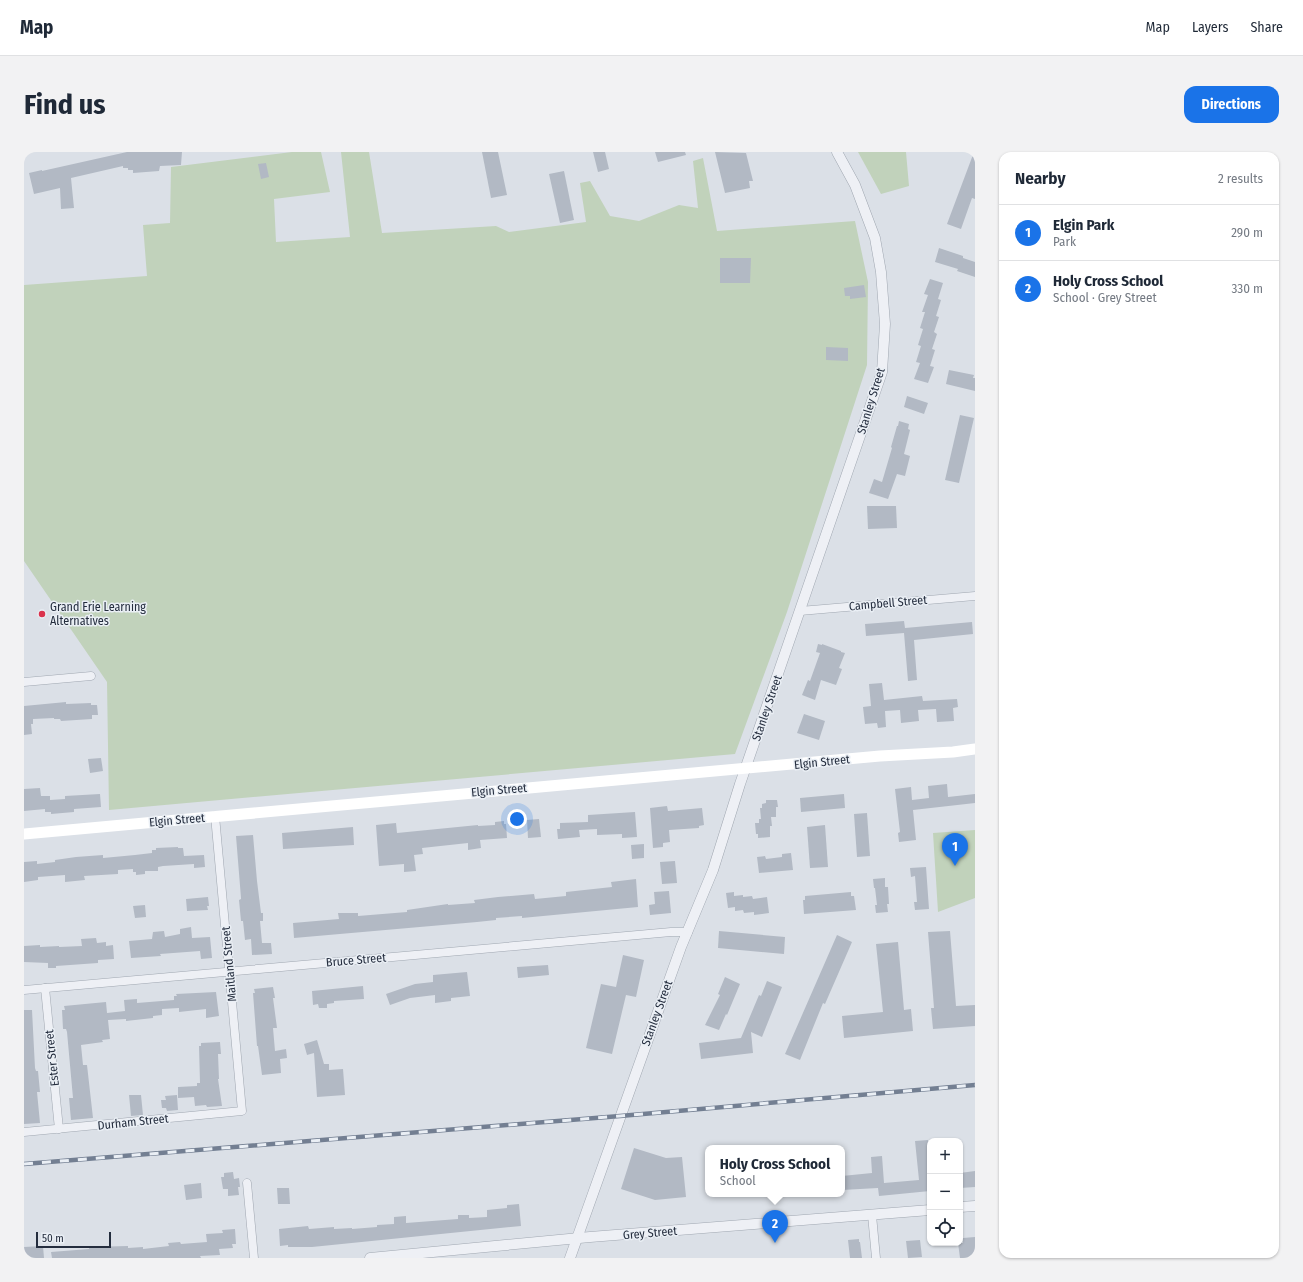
<!DOCTYPE html>
<html lang="en">
<head>
<meta charset="utf-8">
<style>
  :root { --surface:#fff; --page:#f2f2f3; --text:#1f2937; --muted:#747a83; --line:#e0e1e3; --accent:#1a73e8 }
  body { margin:0; font-family:"Fira Sans Condensed",sans-serif; background:var(--page); color:var(--text) }
  .controls { position:absolute; right:12px; bottom:12px; display:grid; overflow:hidden; border-radius:8px; box-shadow:0 1px 3px #0004 }
  .controls button { width:36px; height:36px; display:grid; place-items:center; padding:0; border:0; border-bottom:1px solid var(--line); background:var(--surface); color:var(--text); font:20px sans-serif }
  .scale { position:absolute; left:12px; bottom:10px; width:75px; box-sizing:border-box; padding-left:4px; border:2px solid #242d3e; border-top:0; font-size:11px; line-height:14px; white-space:nowrap; color:#242d3e; -webkit-text-stroke:3px #eaeff5; paint-order:stroke }
  .you { position:absolute; left:493px; top:667px; width:14px; height:14px; margin:-10px; border:3px solid #fff; border-radius:50%; background:#1a73e8; box-shadow:0 0 0 6px #1a73e833 }
  .badge { display:grid; place-items:center; width:26px; height:26px; border-radius:50%; background:var(--accent); color:#fff; font-size:13px; font-weight:700 }
  .pin { position:absolute; translate:-50% -33px; filter:drop-shadow(0 1px 2px #0008) }
  .pin::after { content:''; position:absolute; top:21px; width:14px; height:12px; background:inherit; clip-path:polygon(0 0,100% 0,50% 100%) }
  .popup { position:absolute; left:681px; top:993px; width:140px; height:52px; box-sizing:border-box; display:grid; place-content:center; border-radius:8px; background:var(--surface); filter:drop-shadow(0 1px 3px #0005); font-size:13px; white-space:nowrap; color:var(--muted) }
  .popup b { font-size:15px; color:var(--text) }
  .popup::after { content:''; position:absolute; left:50%; top:100%; margin-left:-8px; border:8px solid transparent; border-top-color:var(--surface) }
  .list { margin:0; padding:0; list-style:none }
  h2 { display:flex; justify-content:space-between; align-items:center; height:52px; margin:0; padding:0 16px; font-size:17px }
  h2 small { font-size:13px; font-weight:400; color:var(--muted) }
  .list li { display:grid; grid-template-columns:26px 1fr auto; gap:12px; align-items:center; box-sizing:border-box; height:56px; padding:0 16px; border-top:1px solid var(--line) }
  .list b { display:block; font-size:15px; white-space:nowrap }
  .list p { margin:0; font-size:13px; white-space:nowrap; color:var(--muted) }
  .list em { font-size:13px; font-style:normal; color:var(--muted) }
  .icon { flex:none; width:22px; height:22px; fill:none; stroke:currentColor; stroke-width:2; stroke-linecap:round; stroke-linejoin:round }
  .map { position:relative; flex:none; width:951px; height:1106px; overflow:hidden; border-radius:12px }
  header { display:flex; align-items:center; gap:24px; box-sizing:border-box; height:56px; padding:0 20px; background:var(--surface); border-bottom:1px solid var(--line) }
  header strong { font-size:19px }
  nav { display:flex; gap:22px; margin-inline-start:auto; font-size:14px }
  .intro { display:flex; align-items:center; justify-content:space-between; box-sizing:border-box; height:96px; padding:0 24px }
  h1 { margin:0; font-size:28px }
  .button { padding:10px 18px; border-radius:12px; background:var(--accent); color:#fff; font-size:14px; font-weight:700 }
  main { display:flex; gap:24px; padding:0 24px }
  aside { flex:1; background:var(--surface); border-radius:12px; box-shadow:0 1px 3px #0004 }
  .map>svg:first-child { display:block }
</style>
</head>
<body>
<header>
<strong>Map</strong>
<nav><a>Map</a><a>Layers</a><a>Share</a></nav>
</header>
<div class="intro"><h1>Find us</h1><a class="button">Directions</a></div>
<main>
<div class="map">
<svg width="951" height="1106" viewBox="0 0 951 1106">
  <rect width="100%" height="100%" fill="#dbe0e7"/>
  <g fill="#c1d2bb">
    <path d="M268 0H297L306 40 250 47 252 90 326 85 317 0H345L358 81 472 74 485 80 562 70 556 31 566 29 586 64 615 69 655 53 674 56 669 9 679 6 693 79 831 69 844 130 843 213 763 460 711 602 85 658 83 530 0 409V133L123 124 119 73 146 71 147 15Z"/>
    <path d="M834 0H882L885 34 857 42Z"/>
    <path d="M951 678V746L914 760 909 681Z"/>
  </g>
  <g fill="#b2b9c4">
    <path d="M103 0H158L157 13 136 14 135 19 109 21V18H104V16H99V14L47 26 50 56 37 57 36 36 10 42 5 21 18 18V19Z"/>
    <path d="M458 0H474L483 43 467 46Z"/>
    <path d="M569 0H581L585 17 574 20Z"/>
    <path d="M631 0H661L662 3 634 10Z"/>
    <path d="M691 0 722 1 729 29H725L726 36 701 41Z"/>
    <path d="M950 0H951V47L948 46 937 77 923 72Z"/>
    <path d="M242 11 245 25 237 27 234 12Z"/>
    <path d="M540 19 550 68 536 71 525 22Z"/>
    <path d="M915 96 939 104V106L951 110V125L933 119 934 117 911 110Z"/>
    <path d="M696 106H727L726 131H696Z"/>
    <path d="M906 127 919 131 914 147 917 148 912 164 915 165 910 180 913 182 908 197 911 198 906 214 910 215 904 231 890 227 896 211 892 210 897 194 894 193 899 177 896 176 901 160H898L904 143 900 142Z"/>
    <path d="M840 133 842 145 826 147V144H821L820 136Z"/>
    <path d="M802 195 824 196V209L802 208Z"/>
    <path d="M925 218 950 223 949 226H951V239L922 232Z"/>
    <path d="M883 244 904 251 900 262 880 255Z"/>
    <path d="M936 263 950 266 935 331 921 328Z"/>
    <path d="M875 269 885 272 884 277 886 278 880 302 886 304 881 324 873 322 864 347 845 341 850 327 858 330 868 296 867 295 873 274H874Z"/>
    <path d="M843 354H872L873 376 844 377Z"/>
    <path d="M880 469 881 476 948 470 949 482 890 488 893 528 884 529 880 481 842 484 841 472Z"/>
    <path d="M794 492 798 493V492L817 499V500L821 501 815 516 818 517 812 533 797 528 791 548 778 543 784 528 786 529 796 501 792 500Z"/>
    <path d="M858 531 860 548 898 544 899 549 933 547 934 555 929 556 930 569 913 570 912 557 894 558 895 569 877 571 876 558 861 559 862 575 854 576 853 571 841 572 839 555 847 554 845 532Z"/>
    <path d="M42 550V552L67 551V553H73L74 563H68V567L37 569 36 567H30V566L9 567V572H7L8 582 0 583V554Z"/>
    <path d="M780 562 801 569 795 588 773 581Z"/>
    <path d="M77 606 79 619 66 621 64 607Z"/>
    <path d="M923 632 924 645 951 642V651L889 658 892 688 875 690 874 681 876 680 871 637 887 635 888 648 905 646 904 634Z"/>
    <path d="M16 636 17 644H26V648L41 647V644L76 642 77 655 50 657V660L27 662V660H21V657L0 659V637Z"/>
    <path d="M820 642 821 656 777 660 776 646Z"/>
    <path d="M742 648H753L754 655H752V665H747L748 674H746V685L734 686V682H732L731 671H735V667H737L736 656H738V652L742 651Z"/>
    <path d="M643 654 644 659 678 656 680 673 675 674V676L645 678 646 690 639 691V695L629 696 626 656Z"/>
    <path d="M611 660 613 685 598 686V682L573 683V677L555 678 556 685 534 687 533 677H536V671L564 670V663Z"/>
    <path d="M843 661 846 704 833 705 830 662Z"/>
    <path d="M515 667 517 685 504 686 503 668Z"/>
    <path d="M480 669V672H482L483 686 456 688 457 696 444 698V691L398 696 399 702 390 703 392 719 380 720V712L355 714 352 673 372 671 373 681 454 673V674L471 673V670Z"/>
    <path d="M801 673 804 715 786 716 783 675Z"/>
    <path d="M329 675 330 693 259 697 258 681Z"/>
    <path d="M229 683 233 729 237 761H239V769H236L238 791H247L248 802 228 803 227 787 221 788 219 769H217L215 748 217 747V746L212 684Z"/>
    <path d="M620 692V706L608 707 607 693Z"/>
    <path d="M154 695V696H159L160 704 180 703 181 715 170 716V712L139 714 134 715V719H121V722L112 723V720H109V717L94 718V722L60 724 61 728 41 730V723L14 725V728L0 730V710L13 709V712L31 710V708L52 705 79 703V706L111 703 128 701V698H132V696Z"/>
    <path d="M767 701 769 718 735 721 733 705 741 704 742 707 758 705V702Z"/>
    <path d="M651 709 653 731 638 732 636 710Z"/>
    <path d="M902 715 905 757 891 758 890 750H893L891 724 887 725 886 716Z"/>
    <path d="M861 726V735H864L865 752H863L864 760 852 761 851 753H853L851 736H850L849 727Z"/>
    <path d="M612 727 614 755 498 766V764L472 766V768L453 770 270 786 269 771 315 767 314 761H334V764L383 760V758L417 753 424 752V753L451 751 450 748 474 745 510 742 511 747 542 744V740L588 735 587 730Z"/>
    <path d="M645 739 647 761 626 763 625 753 631 752 630 740Z"/>
    <path d="M710 740V744L719 743V745L728 744 729 747 743 745 745 761 730 763V760L720 761 719 758 711 759V755L704 756 702 741Z"/>
    <path d="M827 740V744H830L832 758 780 762 779 748H781V744Z"/>
    <path d="M184 745 185 754H183L184 758 163 759 162 747Z"/>
    <path d="M121 753 122 765 111 766 109 754Z"/>
    <path d="M167 775 168 786 186 785 188 806 177 807 176 799 136 802 137 804 107 806 105 789 128 787 129 780 140 779 141 785 156 782V777Z"/>
    <path d="M695 779 761 785 760 802 694 796Z"/>
    <path d="M926 779 932 854 951 853V874L909 877 907 856H910L904 780Z"/>
    <path d="M813 783 828 790 801 852 799 851 776 908 761 902Z"/>
    <path d="M72 786 73 791 82 790V794L89 793 90 807 74 808V811L32 814V816H24V811L0 810V794L16 793V795L35 794V795L58 794 57 787Z"/>
    <path d="M874 790 880 858 887 857 889 879 820 886 818 864 859 860 852 792Z"/>
    <path d="M599 803 620 808 612 845 602 843 588 902 562 896 577 832 592 835Z"/>
    <path d="M524 813 525 823 494 826 493 815Z"/>
    <path d="M443 820 446 844 427 846V849L411 851V843L386 846 366 853 362 842 391 832 409 830V823Z"/>
    <path d="M701 825 716 832 703 863 702 862 695 878 681 873 696 843 694 842Z"/>
    <path d="M743 829 758 835 738 885 727 880 729 901 677 907 675 891 717 886 735 843 737 844Z"/>
    <path d="M339 834 340 847 310 849V851L303 852V856H295L294 852 289 853 288 839Z"/>
    <path d="M249 835 251 846H249L253 876H249L251 899 262 897 263 906 256 907 257 921 238 923 234 894H233L229 841H231L230 837Z"/>
    <path d="M192 840 195 864 182 866V857L155 860V856L138 857V863L129 864V866L102 869V867L84 868 86 887 78 888 79 890 57 893 59 913H63L69 966 47 968 45 946H49L43 880 42 877H39L38 858H41L40 854 82 850 83 861 101 859 100 848 113 847V851L150 848V844H153L152 842Z"/>
    <path d="M0 858H8L11 916 12 919H14L16 940H13L16 971 0 972Z"/>
    <path d="M293 888 300 912H305V918L319 917 321 943 293 945 290 901 283 903 280 892Z"/>
    <path d="M196 890 197 902H194L195 927H194L198 954 183 955 182 953 171 954 170 945 154 946V935L173 934V931H176L175 894H177V891Z"/>
    <path d="M105 943H117L119 963 107 964Z"/>
    <path d="M153 943 154 958 143 959 142 956H138L137 948H142L141 944Z"/>
    <path d="M904 988 906 1039 855 1044 854 1036 818 1038V1024L848 1021 847 1005 858 1004 860 1031 895 1028 891 989Z"/>
    <path d="M610 996 642 1006 658 1005 662 1045 631 1048 597 1037Z"/>
    <path d="M951 1019V1035L936 1036V1021Z"/>
    <path d="M209 1020 210 1027 215 1026 216 1035H214L215 1043 204 1044V1037H199L197 1025H200V1021Z"/>
    <path d="M177 1031 178 1046 162 1048 160 1033Z"/>
    <path d="M253 1036H265L266 1052H254Z"/>
    <path d="M495 1052 497 1074 288 1095H264V1093L256 1094 255 1077 284 1074 285 1077 310 1075V1077L328 1076V1077L353 1075V1073L370 1072V1065L382 1064V1071L434 1067V1063H445V1066L463 1065V1058L483 1056V1053Z"/>
    <path d="M211 1077 212 1092H208L209 1096 195 1097 196 1103 176 1104 177 1106H28L27 1100 65 1097V1095L104 1094V1096L119 1095V1097L145 1094 144 1091 156 1090 157 1092 183 1090 182 1082 199 1081 198 1078Z"/>
    <path d="M951 1085V1106H936L934 1091H939V1086Z"/>
    <path d="M835 1087V1090H836L838 1106H826L824 1088Z"/>
    <path d="M896 1088 898 1105 884 1106 882 1089Z"/>
    <path d="M19 1094 20 1106H0V1095Z"/>
  </g>
  <g fill="none" stroke-linecap="round" stroke-linejoin="round">
    <defs>
      <g id="minor">
        <path d="M776 459 951 444"/>
        <path d="M0 530 67 524"/>
        <path d="M21 836 35 977"/>
        <path d="M0 838 647 780H664"/>
        <path d="M0 980 218 959 191 664"/>
        <path d="M223 1031 230 1106"/>
        <path d="M848 1063 852 1106"/>
      </g>
      <g id="tertiary">
        <path d="M936 1055 951 1054"/>
        <path d="M346 1106 566 1085 906 1058"/>
        <path d="M546 1106 657 795 689 718 716 632 858 220 861 172 857 120 851 86 831 33 813 0"/>
      </g>
    </defs>
    <use href="#minor" stroke="#a0a7b1" stroke-width="9"/>
    <use href="#tertiary" stroke="#a0a7b1" stroke-width="11"/>
    <use href="#minor" stroke="#eef0f5" stroke-width="8"/>
    <use href="#tertiary" stroke="#eef0f5" stroke-width="10"/>
    <path stroke="#fff" stroke-width="11" d="M0 682 856 604 929 600 951 597"/>
    <defs>
      <path id="rail" d="M0 1012 596 964 951 933"/>
    </defs>
    <use href="#rail" stroke="#737f92" stroke-width="4.5"/>
    <use href="#rail" stroke="#eaeff5" stroke-width="3" stroke-dasharray="9" stroke-linecap="butt"/>
  </g>
  <circle fill="#da324c" stroke="#eaeff5" stroke-width="1.5" cx="18" cy="462" r="4"/>
  <g text-anchor="middle" dominant-baseline="central" stroke-width="3" stroke-linejoin="round" paint-order="stroke">
    <g font-size="12" fill="#242d3e" stroke="#eaeff5">
      <text transform="translate(847 249) rotate(-73)">Stanley Street</text>
      <text transform="translate(864 451) rotate(-5)">Campbell Street</text>
      <text transform="translate(743 556) rotate(-71)">Stanley Street</text>
      <text transform="translate(798 610) rotate(-6)">Elgin Street</text>
      <text transform="translate(475 638) rotate(-5)">Elgin Street</text>
      <text transform="translate(153 668) rotate(-5)">Elgin Street</text>
      <text transform="translate(332 808) rotate(-5)">Bruce Street</text>
      <text transform="translate(205 812) rotate(-95)">Maitland Street</text>
      <text transform="translate(633 861) rotate(-70)">Stanley Street</text>
      <text transform="translate(28 906) rotate(-96)">Ester Street</text>
      <text transform="translate(109 970) rotate(-6)">Durham Street</text>
      <text transform="translate(626 1081) rotate(-5)">Grey Street</text>
    </g>
    <g font-size="12" fill="#242d3e" stroke="#eaeff5" text-anchor="start">
      <text x="26" y="455">Grand Erie Learning<tspan x="26" dy="14">Alternatives</tspan></text>
    </g>
  </g>
</svg>
<div class="controls">
<button>+</button>
<button>−</button>
<button><svg class="icon" aria-label="locate" viewBox="0 0 24 24"><circle cx="12" cy="12" r="6"/><path d="M12 2v4M12 18v4M2 12h4M18 12h4"/></svg></button>
</div>
<div class="scale">50 m</div>
<div class="you"></div>
<div class="pin badge" style="left:931px;top:714px">1</div>
<div class="pin badge" style="left:751px;top:1091px">2</div>
<div class="popup"><b>Holy Cross School</b>School</div>
</div>
<aside>
<h2>Nearby<small>2 results</small></h2>
<ul class="list">
<li><span class="badge">1</span><div><b>Elgin Park</b><p>Park</p></div><em>290 m</em></li>
<li><span class="badge">2</span><div><b>Holy Cross School</b><p>School · Grey Street</p></div><em>330 m</em></li>
</ul>
</aside>
</main>
</body>
</html>
